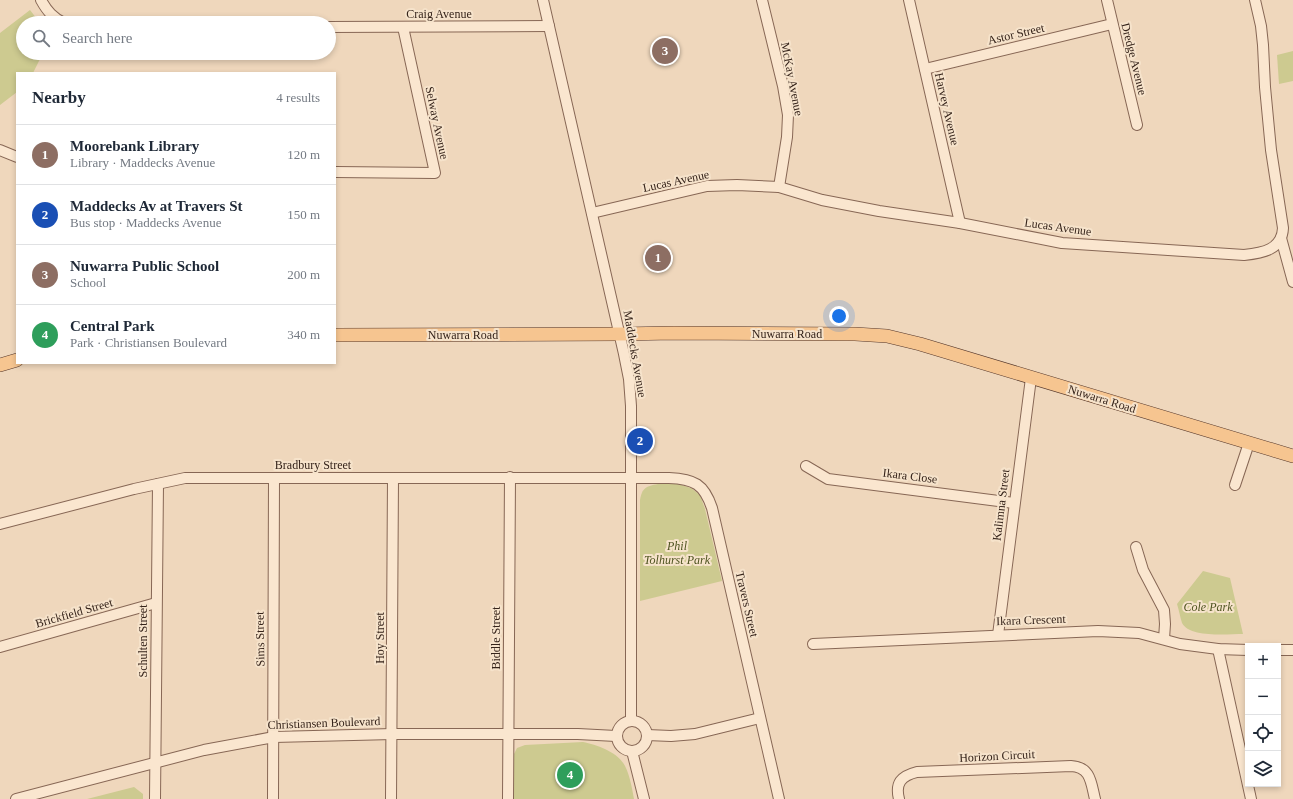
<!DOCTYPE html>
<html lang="en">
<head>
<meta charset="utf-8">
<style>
  :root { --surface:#fff; --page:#f2f2f3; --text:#1f2937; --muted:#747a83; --line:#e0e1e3; --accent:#b45309 }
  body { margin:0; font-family:"Times New Roman",serif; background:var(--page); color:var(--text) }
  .controls { position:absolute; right:12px; bottom:12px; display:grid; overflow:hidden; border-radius:0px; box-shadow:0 2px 6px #0003 }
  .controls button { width:36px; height:36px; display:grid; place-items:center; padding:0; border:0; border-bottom:1px solid var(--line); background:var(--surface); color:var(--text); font:20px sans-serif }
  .you { position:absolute; left:839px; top:316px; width:14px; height:14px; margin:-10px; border:3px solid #fff; border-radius:50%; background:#1a73e8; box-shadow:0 0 0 6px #1a73e833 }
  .badge { display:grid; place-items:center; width:26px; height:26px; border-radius:50%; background:var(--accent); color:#fff; font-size:13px; font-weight:700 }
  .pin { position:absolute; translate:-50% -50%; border:2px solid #fff; box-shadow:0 1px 4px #0006 }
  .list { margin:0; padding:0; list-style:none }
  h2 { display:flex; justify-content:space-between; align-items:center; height:52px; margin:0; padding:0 16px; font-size:17px }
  h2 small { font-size:13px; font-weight:400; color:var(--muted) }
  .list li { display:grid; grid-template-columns:26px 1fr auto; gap:12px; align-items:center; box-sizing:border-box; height:60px; padding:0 16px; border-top:1px solid var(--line) }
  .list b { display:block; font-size:15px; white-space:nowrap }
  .list p { margin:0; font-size:13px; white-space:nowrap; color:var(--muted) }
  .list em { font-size:13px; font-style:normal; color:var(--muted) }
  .icon { flex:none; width:22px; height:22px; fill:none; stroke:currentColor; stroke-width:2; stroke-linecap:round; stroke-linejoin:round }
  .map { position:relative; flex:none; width:1293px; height:799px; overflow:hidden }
  .search { position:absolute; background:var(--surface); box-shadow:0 2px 6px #0003; left:16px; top:16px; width:320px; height:44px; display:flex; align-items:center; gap:10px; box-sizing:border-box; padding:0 14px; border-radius:22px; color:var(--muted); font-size:15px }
  .panel { position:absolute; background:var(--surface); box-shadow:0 2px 6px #0003; left:16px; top:72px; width:320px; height:292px; border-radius:0px }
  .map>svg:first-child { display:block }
</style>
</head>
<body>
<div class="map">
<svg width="1293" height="799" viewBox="0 0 1293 799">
  <rect width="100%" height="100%" fill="#efd7bc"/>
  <g fill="#cdca90">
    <path d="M30 10 40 23H23V53H43L33 73H17V92L0 105V33Z"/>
    <path d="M1293 51V81L1279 84 1277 55Z"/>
    <path d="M658 484H678L691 488 700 495 705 509 722 581 640 601V500C642 488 646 486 658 484Z"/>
    <path d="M1203 571 1230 578 1243 634C1227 634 1190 638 1182 623 1180 617 1179 610 1177 604Z"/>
    <path d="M583 742C597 745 618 752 625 766 630 776 632 788 634 799H513V756L517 748 525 745Z"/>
    <path d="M134 787 143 794V799H87Z"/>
  </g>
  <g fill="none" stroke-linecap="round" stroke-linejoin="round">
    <defs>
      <g id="minor">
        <path d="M41 0C47 11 53 18 64 23"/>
        <path d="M543 0 624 354 629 379 631 406V720"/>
        <path d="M762 0 783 86 788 115 787 137 779 187"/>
        <path d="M909 0 960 223"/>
        <path d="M1107 0 1137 125"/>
        <path d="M329 27 549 26"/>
        <path d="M925 69 1112 24"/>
        <path d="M0 150 17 157"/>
        <path d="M335 172 435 173 403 27"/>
        <path d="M592 213 707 186 737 185 779 187 822 200 879 211 960 223 1062 243 1244 255C1262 253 1282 250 1283 228L1271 150 1265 87 1263 45 1261 26 1255 0"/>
        <path d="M1281 238 1293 282"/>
        <path d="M806 466 828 479 1014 503"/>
        <path d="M1235 485 1249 443"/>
        <path d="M0 524 134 489 185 478H669C694 479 704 484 712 508L779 799"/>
        <path d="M1136 547 1143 570 1164 610 1165 624 1164 639"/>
        <path d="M998 635 1031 378"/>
        <path d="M813 644 1098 631 1139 633 1180 644 1218 649 1248 650"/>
        <path d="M0 647 156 603"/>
        <path d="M1218 649 1251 799"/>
        <path d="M1278 650H1293"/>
        <circle cx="632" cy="736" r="15"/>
        <path d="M647 735 671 736 695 734 760 718"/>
        <path d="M632 751 644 799"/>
        <path d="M16 799 204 750 274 737 393 734H578L616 736"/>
        <path d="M155 799 158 484"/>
        <path d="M273 799 274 478"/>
        <path d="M391 799 393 478"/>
        <path d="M508 799 510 477"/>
        <path d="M899 799C895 783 901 776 917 772L1071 766C1091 767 1091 783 1095 799"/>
      </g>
      <g id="major">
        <path d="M335 335 620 334 674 333 855 334 887 336 920 344 1293 456"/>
        <path d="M0 365 17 360"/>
      </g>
    </defs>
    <use href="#minor" stroke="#876755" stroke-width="12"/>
    <use href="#major" stroke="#54362a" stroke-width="14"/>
    <use href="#minor" stroke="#fae6cf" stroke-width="10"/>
    <use href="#major" stroke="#f6c590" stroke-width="13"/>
  </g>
  <g text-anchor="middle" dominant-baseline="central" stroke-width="4" stroke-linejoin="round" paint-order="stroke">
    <g font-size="12" fill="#35231a" stroke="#f6e3cb">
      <text x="439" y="14">Craig Avenue</text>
      <text transform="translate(1016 34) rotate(-13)">Astor Street</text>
      <text transform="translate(1134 59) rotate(76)">Dredge Avenue</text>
      <text transform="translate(792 79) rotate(79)">McKay Avenue</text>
      <text transform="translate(947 109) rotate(77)">Harvey Avenue</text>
      <text transform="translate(437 123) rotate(78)">Selway Avenue</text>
      <text transform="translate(676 181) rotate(-12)">Lucas Avenue</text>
      <text transform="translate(1058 227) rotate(8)">Lucas Avenue</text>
      <text x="787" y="334">Nuwarra Road</text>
      <text x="463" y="335">Nuwarra Road</text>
      <text transform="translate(635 354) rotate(80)">Maddecks Avenue</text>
      <text transform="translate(1102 399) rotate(17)">Nuwarra Road</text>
      <text x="313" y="465">Bradbury Street</text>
      <text transform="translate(910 476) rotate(7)">Ikara Close</text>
      <text transform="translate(1001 505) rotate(-83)">Kalimna Street</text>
      <text transform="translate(747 604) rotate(77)">Travers Street</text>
      <text transform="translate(74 613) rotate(-16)">Brickfield Street</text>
      <text transform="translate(1031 620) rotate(-2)">Ikara Crescent</text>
      <text transform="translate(380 638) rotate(-90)">Hoy Street</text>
      <text transform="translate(496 638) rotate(-90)">Biddle Street</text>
      <text transform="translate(260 639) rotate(-91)">Sims Street</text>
      <text transform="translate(143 641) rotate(-90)">Schulten Street</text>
      <text transform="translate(324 723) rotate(-2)">Christiansen Boulevard</text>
      <text transform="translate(997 756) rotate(-3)">Horizon Circuit</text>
    </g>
    <g font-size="12" font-style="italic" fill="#4e5320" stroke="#f6e3cb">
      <text x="677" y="546">Phil<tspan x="677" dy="14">Tolhurst Park</tspan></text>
      <text x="1208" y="607">Cole Park</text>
    </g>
  </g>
</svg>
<div class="controls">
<button>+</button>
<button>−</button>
<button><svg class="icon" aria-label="locate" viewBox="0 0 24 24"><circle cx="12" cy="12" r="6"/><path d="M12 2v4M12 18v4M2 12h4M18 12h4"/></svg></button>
<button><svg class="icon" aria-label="layers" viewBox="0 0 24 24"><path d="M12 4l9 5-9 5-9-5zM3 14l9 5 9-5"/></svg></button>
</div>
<div class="you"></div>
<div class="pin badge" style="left:658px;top:258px;background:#8d6e63">1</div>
<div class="pin badge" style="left:640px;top:441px;background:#1a4fb4">2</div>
<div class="pin badge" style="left:665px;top:51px;background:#8d6e63">3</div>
<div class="pin badge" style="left:570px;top:775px;background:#2e9e5b">4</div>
<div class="search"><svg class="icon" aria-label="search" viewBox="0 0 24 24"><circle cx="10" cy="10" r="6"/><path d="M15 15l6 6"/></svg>Search here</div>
<section class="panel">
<h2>Nearby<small>4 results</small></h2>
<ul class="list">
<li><span class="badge" style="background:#8d6e63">1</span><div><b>Moorebank Library</b><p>Library · Maddecks Avenue</p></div><em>120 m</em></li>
<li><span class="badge" style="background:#1a4fb4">2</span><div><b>Maddecks Av at Travers St</b><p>Bus stop · Maddecks Avenue</p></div><em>150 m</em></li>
<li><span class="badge" style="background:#8d6e63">3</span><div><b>Nuwarra Public School</b><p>School</p></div><em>200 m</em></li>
<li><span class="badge" style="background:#2e9e5b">4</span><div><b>Central Park</b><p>Park · Christiansen Boulevard</p></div><em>340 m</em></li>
</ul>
</section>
</div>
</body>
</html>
